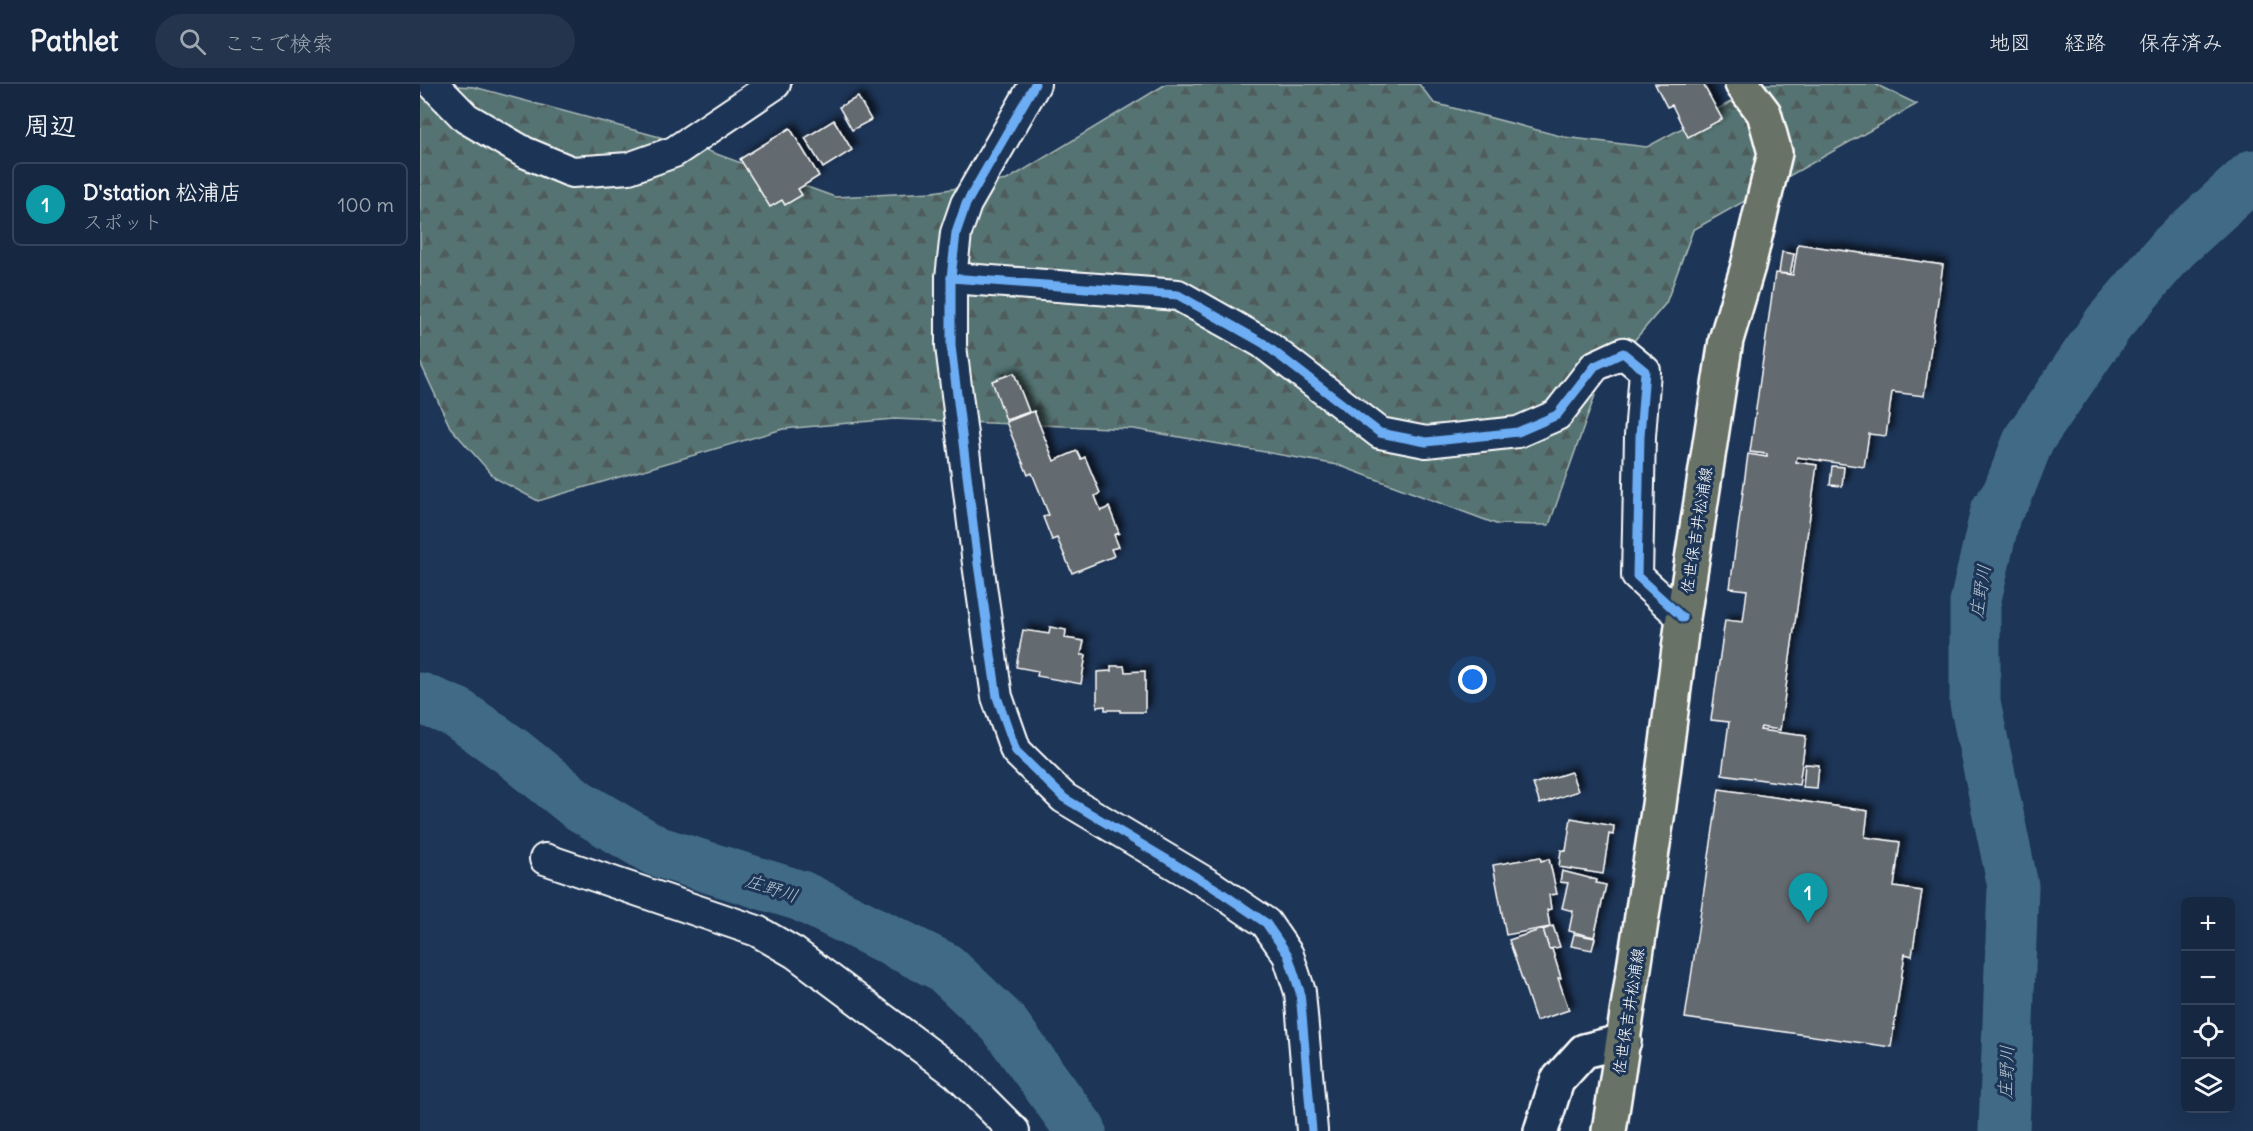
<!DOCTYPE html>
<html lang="ja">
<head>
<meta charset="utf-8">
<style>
  :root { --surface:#162841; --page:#23344c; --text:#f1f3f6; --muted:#9ea6b1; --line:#35445a; --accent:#ff9aa2 }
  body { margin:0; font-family:Delius,"Klee One",sans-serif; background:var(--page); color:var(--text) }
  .controls { position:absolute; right:18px; bottom:18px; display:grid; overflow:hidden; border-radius:9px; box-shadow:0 6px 24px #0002 }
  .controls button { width:54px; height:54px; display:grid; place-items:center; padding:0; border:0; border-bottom:2px solid var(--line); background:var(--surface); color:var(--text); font:30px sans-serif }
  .you { position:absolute; left:1053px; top:596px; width:21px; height:21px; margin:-15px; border:4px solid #fff; border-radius:50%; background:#1a73e8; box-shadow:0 0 0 9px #1a73e833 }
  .badge { display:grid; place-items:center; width:39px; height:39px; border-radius:50%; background:var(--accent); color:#fff; font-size:20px; font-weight:700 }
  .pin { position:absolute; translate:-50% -50px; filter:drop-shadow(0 2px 3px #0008) }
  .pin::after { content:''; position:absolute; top:32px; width:21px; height:18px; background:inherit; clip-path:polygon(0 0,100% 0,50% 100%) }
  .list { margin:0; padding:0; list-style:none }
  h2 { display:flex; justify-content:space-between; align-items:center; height:78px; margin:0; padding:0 24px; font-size:26px }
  h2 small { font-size:20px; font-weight:400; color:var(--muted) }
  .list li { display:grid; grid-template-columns:39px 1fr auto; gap:18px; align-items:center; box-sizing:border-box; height:84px; margin:0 12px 12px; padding:0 12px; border:2px solid var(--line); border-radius:9px }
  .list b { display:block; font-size:22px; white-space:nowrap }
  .list p { margin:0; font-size:20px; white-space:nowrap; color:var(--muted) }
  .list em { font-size:20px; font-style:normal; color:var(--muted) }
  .icon { flex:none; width:33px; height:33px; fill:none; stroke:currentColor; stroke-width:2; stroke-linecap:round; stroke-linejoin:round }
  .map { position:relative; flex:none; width:1833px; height:1047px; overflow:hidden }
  header { display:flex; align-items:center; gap:36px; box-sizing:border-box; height:84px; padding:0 30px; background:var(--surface); border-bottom:2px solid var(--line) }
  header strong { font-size:28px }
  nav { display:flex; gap:33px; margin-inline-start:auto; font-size:21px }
  .search { width:420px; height:54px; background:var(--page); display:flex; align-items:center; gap:15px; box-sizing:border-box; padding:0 21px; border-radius:33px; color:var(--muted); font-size:22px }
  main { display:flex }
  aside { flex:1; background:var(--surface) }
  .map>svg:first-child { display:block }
</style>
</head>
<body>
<header>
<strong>Pathlet</strong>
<div class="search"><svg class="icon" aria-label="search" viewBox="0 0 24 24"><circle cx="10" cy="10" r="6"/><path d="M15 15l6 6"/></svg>ここで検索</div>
<nav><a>地図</a><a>経路</a><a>保存済み</a></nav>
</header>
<main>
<aside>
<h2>周辺<small></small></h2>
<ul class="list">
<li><span class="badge" style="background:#0f9aa8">1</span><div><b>D'station 松浦店</b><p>スポット</p></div><em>100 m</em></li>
</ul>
</aside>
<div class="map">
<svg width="1833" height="1047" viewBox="0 0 1833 1047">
  <defs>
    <pattern id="forest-firs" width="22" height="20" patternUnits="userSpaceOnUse" patternTransform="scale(1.5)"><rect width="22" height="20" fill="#547372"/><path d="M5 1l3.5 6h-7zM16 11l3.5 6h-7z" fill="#4f5c5b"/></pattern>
    <filter id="shadow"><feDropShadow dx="5.5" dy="-5.5" stdDeviation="3" flood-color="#0009"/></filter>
  </defs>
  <rect width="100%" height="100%" fill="#1d3557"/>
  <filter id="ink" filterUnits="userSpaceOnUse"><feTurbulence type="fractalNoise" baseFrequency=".0167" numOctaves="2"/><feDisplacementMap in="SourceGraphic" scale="12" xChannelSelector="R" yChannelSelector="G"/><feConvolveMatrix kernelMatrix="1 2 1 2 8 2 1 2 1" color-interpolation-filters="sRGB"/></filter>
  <g filter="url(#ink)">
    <path fill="url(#forest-firs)" stroke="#aab9b8" stroke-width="1.5" d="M0 0 54 3 277 63 415 113 513 108 587 96 746 0H999L1014 19 1144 53 1227 63 1344 0H1455L1497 20 1273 146 1246 219 1180 297 1129 441 1076 440 918 381 714 345 474 335 363 345 118 417 75 394 30 343 0 278Z"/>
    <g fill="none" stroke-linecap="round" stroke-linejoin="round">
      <g stroke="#3f6b85" stroke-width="51">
        <path d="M0 614 37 629 91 667 158 721 236 767 381 812 524 883 583 939 661 1047"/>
        <path d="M1584 1047 1593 802 1555 619V519L1576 427 1587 411 1609 355 1689 239 1754 163 1833 91"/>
      </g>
    </g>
    <g fill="#646a6f" stroke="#fff" stroke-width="1.5" filter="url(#shadow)">
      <path d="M1235 0H1283L1302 35 1268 53 1252 21 1247 23Z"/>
      <path d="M438 13 451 36 432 46 419 23Z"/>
      <path d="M414 36 432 66 403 84 385 54Z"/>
      <path d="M370 44 399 92 378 105 382 111 365 121 362 116 350 123 320 75Z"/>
      <path d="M1378 160 1523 181 1504 312 1472 308 1466 352 1449 350 1444 383 1377 373 1376 378 1397 381 1360 646 1341 643 1340 646 1386 652 1379 701 1302 690 1309 638 1291 636 1305 536 1323 538 1327 506 1310 504 1328 370 1347 373V370L1330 368 1355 189 1373 191Z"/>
      <path d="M1362 168 1374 170 1370 190 1359 189Z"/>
      <path d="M594 289 609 328 586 336 572 297Z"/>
      <path d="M614 327 634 377 657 367 661 375 665 373 680 409 675 412 681 427 689 423 699 449 694 451 699 463 691 465 694 472 652 489 637 454 632 456 623 433 629 431 612 389 608 391 586 338Z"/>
      <path d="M1412 382 1424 383 1422 402 1410 401Z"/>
      <path d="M630 543 646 546 645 554 664 557 661 571H666L661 600 617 592 618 587 596 583 603 546 629 550Z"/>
      <path d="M691 582H704L705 588 725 587V628H700V626H685V622L677 623V588L691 587Z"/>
      <path d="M1385 680 1399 681 1397 704 1383 703Z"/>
      <path d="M1151 688 1158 707 1120 720 1113 700Z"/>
      <path d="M1299 705 1448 727 1445 753 1480 758 1474 803 1502 807 1492 872 1485 870 1471 963 1265 934Z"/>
      <path d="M1151 734 1194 742 1193 751 1189 750 1183 790 1139 783 1141 766 1146 767Z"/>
      <path d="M1120 773 1121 777 1129 775 1137 810 1129 811 1131 825 1127 826 1130 843 1086 851 1073 781Z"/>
      <path d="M1142 787 1177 796 1176 799 1186 801 1174 853 1149 847 1153 827 1142 824 1148 799 1140 798Z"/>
      <path d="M1133 842 1140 863 1129 865 1123 846Z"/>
      <path d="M1123 845 1129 865H1132L1141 894H1138L1149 926 1116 937 1089 856Z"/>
      <path d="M1154 850 1175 854 1172 866 1151 862Z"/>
    </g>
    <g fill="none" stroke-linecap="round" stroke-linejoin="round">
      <defs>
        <g id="street">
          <path d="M13 0 46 34 104 68 152 88 209 84 254 68 355 0"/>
          <path d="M615 0 546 120 536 149 531 194V262L558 480 577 613 596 667 644 714 793 803 846 839 868 871 880 908 892 1047"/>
          <path d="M531 194 758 211 843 259 960 349 1006 358 1098 348 1137 331 1175 282 1203 269 1225 287 1220 352 1217 492 1263 534"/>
          <path d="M125 775 337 847 375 869 537 990 594 1047"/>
        </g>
        <path id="secondary" d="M1121 1047 1137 997 1164 967 1204 957"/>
        <path id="primary" d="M1189 1047 1239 721 1263 534 1306 256 1328 182 1355 69 1344 29 1322 0"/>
      </defs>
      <use href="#street" stroke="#fff" stroke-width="34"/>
      <use href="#secondary" stroke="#fff" stroke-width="38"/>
      <use href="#primary" stroke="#fff" stroke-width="38"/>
      <use href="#street" stroke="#1d3557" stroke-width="30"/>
      <use href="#secondary" stroke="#1d3557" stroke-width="33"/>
      <use href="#primary" stroke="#697266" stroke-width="33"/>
      <defs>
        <g id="cycleway">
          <path d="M615 0 546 120 536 149 531 194V262L558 480 577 613 596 667 644 714 793 803 846 839 868 871 880 908 892 1047"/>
          <path d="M531 194 758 211 843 259 960 349 1006 358 1098 348 1137 331 1175 282 1203 269 1225 287 1220 352 1217 492 1263 534"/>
        </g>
      </defs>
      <use href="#cycleway" stroke="#1d3557" stroke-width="13"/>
      <use href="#cycleway" stroke="#6dadf4" stroke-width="9"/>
    </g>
  </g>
  <g text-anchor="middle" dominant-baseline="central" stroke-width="6" stroke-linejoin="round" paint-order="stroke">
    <g font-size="16" fill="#fff" stroke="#1d3557">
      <text transform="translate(1276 446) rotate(-81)">佐世保吉井松浦線</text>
      <text transform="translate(1208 927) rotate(-81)">佐世保吉井松浦線</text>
    </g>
    <g font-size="18" font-style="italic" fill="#b2c4ce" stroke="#1d3557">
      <text transform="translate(1560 507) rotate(-81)">庄野川</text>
      <text transform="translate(352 804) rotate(18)">庄野川</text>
      <text transform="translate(1586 988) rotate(-88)">庄野川</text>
    </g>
  </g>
</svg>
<div class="controls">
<button>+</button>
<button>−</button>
<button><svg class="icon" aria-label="locate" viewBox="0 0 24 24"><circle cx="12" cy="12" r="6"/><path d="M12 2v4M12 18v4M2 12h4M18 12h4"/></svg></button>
<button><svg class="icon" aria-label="layers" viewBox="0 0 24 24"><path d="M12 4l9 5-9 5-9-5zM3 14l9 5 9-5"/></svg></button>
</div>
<div class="you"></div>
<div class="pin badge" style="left:1388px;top:839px;background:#0f9aa8">1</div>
</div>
</main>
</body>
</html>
